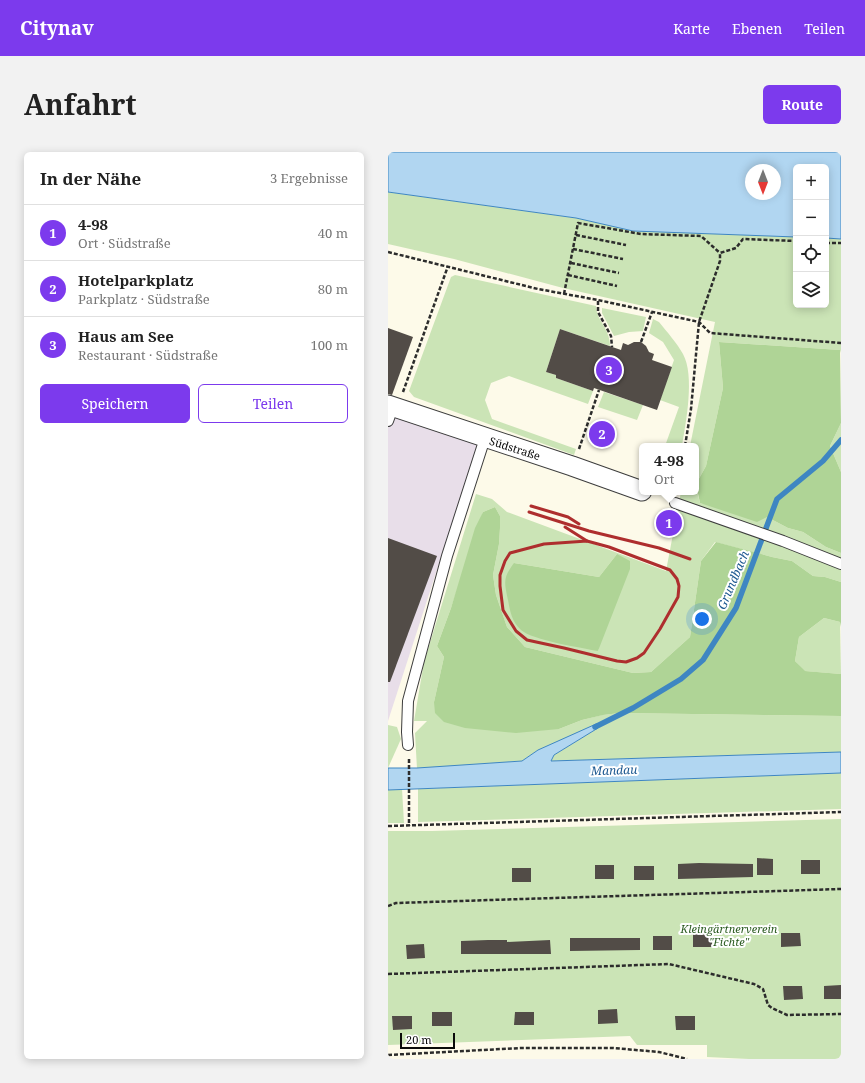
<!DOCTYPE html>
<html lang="de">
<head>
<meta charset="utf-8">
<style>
  :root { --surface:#fff; --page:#f2f2f2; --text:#222; --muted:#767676; --line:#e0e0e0; --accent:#7c3aed }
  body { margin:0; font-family:"Noto Serif",serif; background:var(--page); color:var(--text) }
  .controls { position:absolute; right:12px; top:12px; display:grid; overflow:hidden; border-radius:6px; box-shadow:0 2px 10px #0003 }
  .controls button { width:36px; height:36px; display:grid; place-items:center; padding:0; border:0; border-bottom:1px solid var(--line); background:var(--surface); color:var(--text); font:20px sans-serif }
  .compass { position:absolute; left:357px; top:12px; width:36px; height:36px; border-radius:50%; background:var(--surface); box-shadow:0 2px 10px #0003; rotate:180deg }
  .scale { position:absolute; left:12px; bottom:10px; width:55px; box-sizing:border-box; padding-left:4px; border:2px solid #0a0a0a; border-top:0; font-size:11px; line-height:14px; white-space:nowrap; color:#0a0a0a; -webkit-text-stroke:3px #fff; paint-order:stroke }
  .you { position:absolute; left:314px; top:467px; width:14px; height:14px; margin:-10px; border:3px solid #fff; border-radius:50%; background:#1a73e8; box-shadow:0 0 0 6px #1a73e833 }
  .badge { display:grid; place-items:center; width:26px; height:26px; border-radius:50%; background:var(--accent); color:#fff; font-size:13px; font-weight:700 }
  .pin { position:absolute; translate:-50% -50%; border:2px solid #fff; box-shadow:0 1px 4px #0006 }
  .popup { position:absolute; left:251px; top:291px; width:60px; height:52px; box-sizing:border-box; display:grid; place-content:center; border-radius:6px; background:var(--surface); filter:drop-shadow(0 1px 3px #0005); font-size:13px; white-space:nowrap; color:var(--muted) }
  .popup b { font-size:15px; color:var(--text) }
  .popup::after { content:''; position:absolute; left:50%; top:100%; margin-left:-8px; border:8px solid transparent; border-top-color:var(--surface) }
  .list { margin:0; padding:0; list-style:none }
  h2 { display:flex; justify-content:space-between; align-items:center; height:52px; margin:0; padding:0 16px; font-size:17px }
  h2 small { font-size:13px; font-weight:400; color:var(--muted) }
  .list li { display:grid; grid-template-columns:26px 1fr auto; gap:12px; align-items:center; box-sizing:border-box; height:56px; padding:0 16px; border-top:1px solid var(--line) }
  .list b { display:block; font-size:15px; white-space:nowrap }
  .list p { margin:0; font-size:13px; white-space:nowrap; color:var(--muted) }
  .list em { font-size:13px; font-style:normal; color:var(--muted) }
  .actions { display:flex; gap:8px; padding:12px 16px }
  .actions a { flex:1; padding:9px 0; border:1px solid var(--accent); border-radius:6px; text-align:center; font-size:14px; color:var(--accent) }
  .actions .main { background:var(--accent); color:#fff }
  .icon { flex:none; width:22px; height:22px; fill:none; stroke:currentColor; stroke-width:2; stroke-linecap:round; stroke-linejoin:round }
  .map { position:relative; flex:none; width:453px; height:907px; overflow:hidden; border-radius:6px }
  header { display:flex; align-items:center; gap:24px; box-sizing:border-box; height:56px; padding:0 20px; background:var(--accent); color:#fff }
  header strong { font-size:19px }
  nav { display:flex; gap:22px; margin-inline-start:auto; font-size:14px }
  .intro { display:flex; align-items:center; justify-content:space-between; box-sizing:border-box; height:96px; padding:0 24px }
  h1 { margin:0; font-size:28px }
  .button { padding:10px 18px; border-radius:6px; background:var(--accent); color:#fff; font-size:14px; font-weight:700 }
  main { display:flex; gap:24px; padding:0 24px }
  aside { flex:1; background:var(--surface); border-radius:6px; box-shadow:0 2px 10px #0003 }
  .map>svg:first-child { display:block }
</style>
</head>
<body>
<header>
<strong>Citynav</strong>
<nav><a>Karte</a><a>Ebenen</a><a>Teilen</a></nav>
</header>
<div class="intro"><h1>Anfahrt</h1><a class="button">Route</a></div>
<main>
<aside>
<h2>In der Nähe<small>3 Ergebnisse</small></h2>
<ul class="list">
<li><span class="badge">1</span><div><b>4-98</b><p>Ort · Südstraße</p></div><em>40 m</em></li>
<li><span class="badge">2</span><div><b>Hotelparkplatz</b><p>Parkplatz · Südstraße</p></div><em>80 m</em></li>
<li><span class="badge">3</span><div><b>Haus am See</b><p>Restaurant · Südstraße</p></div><em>100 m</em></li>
</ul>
<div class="actions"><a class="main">Speichern</a><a>Teilen</a></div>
</aside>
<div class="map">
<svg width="453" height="907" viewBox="0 0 453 907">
  <rect width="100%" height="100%" fill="#fdfae9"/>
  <path fill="#e8dee9" d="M0 260 90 291 0 569Z"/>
  <g fill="#cbe4b6" fill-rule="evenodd">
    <path d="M0 40 188 66 245 79 408 85V153H438V86L453 87V201L452 198 331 190 335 236 318 314 308 332V294H302L327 170 175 136 66 107 0 92Z"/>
    <path d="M67 123 208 154C209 170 222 176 222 194L172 177 158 220 168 223V226L205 239 200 252 121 224 103 231 97 248 104 267 188 297 186 303 26 245 21 239 63 125Z"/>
    <path d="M214 156 258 165 255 179 241 180 226 184 214 161Z"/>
    <path d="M265 167 271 170C279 180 289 191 295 202 307 224 298 270 294 294H277L291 255 272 248 286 208 275 190 261 181Z"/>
    <path d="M216 240 255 253 249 268 210 255Z"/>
    <path d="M453 271V320L442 294Z"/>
    <path d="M308 335 312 351 379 365 400 376 415 380 438 395 453 401V430L437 425 425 424 404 409 384 405 327 390 313 409 302 485 263 520 245 521 137 495 119 475 108 443 105 423 111 392 112 376V364L107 355 95 360 63 456 49 494 56 505 46 550 171 577 194 568 214 563 232 561 453 564V600L163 609 166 603 210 576 150 598 134 609 29 617 27 581 39 569H26L36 510 88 342 104 347 119 360 278 419 293 340H308ZM229 402 210 499 126 411 211 425Z"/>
    <path d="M436 466 452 470 453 522 416 519 407 509 411 485Z"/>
    <path d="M0 573 9 575 13 587 0 616Z"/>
    <path d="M453 621V657L30 670V637Z"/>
    <path d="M14 637 16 671H0V638Z"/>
    <path d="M453 667V907H361L319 905V893H249L242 884 0 893V679H44Z"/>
  </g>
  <g fill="#afd496">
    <path d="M331 190 452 198 453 271 442 294 453 320V401L438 395 415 380 400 376 379 365 369 370 312 351 308 332 318 314 335 236Z"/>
    <path d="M107 355 112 364V376L111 392 105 423 108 443 119 475 137 495 245 521 263 520 302 485 313 409 328 390 384 405 404 409 425 424 437 425 453 430V475L452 470 436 466 411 485 407 509 417 519 453 522V564L232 561 215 563 194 568 171 577 128 581 77 576 56 570 47 561 46 550 56 505 49 494 63 456 87 376 95 360Z"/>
    <path d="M229 402 242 409V417L210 499C194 496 144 488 133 478 124 470 122 459 120 448 116 429 115 426 126 411L211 425Z"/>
  </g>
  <g fill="#b1d6f1" stroke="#3e86c2" fill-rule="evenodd">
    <path d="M0 0H453V87L438 86V15H408V85L245 79 188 66 0 40ZM363 18H387V42H363Z"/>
    <path d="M208 572H212L210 576 166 603 163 609 453 600V621L0 638V616H29L134 609 150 598Z"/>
  </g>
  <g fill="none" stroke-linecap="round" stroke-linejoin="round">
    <path stroke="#3e86c2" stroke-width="5.5" d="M207 575 245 556 293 527 315 508 348 456 389 347 435 309 453 288"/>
  </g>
  <g fill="#524c47">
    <path d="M0 176 25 185 4 243 0 242Z"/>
    <path d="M172 177 233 198 235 191 240 193 246 190H253L258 194 261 200 266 202 264 208 284 215 269 258 206 236 205 239 168 226V223L158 220Z"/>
    <path d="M0 386 49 404 2 530H0Z"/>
    <path d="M369 706 385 707V723H369Z"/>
    <rect x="413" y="708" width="19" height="14"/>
    <path d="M311 711 365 712V725L290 727V712Z"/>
    <rect x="207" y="713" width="19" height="14"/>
    <rect x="246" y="714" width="20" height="14"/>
    <rect x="124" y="716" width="19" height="14"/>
    <rect x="305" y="781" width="19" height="14"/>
    <path d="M393 781H412L413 794 393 795Z"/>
    <rect x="265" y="784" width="19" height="14"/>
    <path d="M182 786H252V798L182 799Z"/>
    <path d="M100 788H119V790L162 788 163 802H73V789Z"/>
    <path d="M36 792 37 806 19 807 18 793Z"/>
    <path d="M453 833V847H436V834Z"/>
    <path d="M395 834H414L415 847 396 848Z"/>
    <path d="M229 857 230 871 210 872V858Z"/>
    <rect x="44" y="860" width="20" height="14"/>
    <path d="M127 860H146V873H126Z"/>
    <path d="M4 864H24V877L5 878Z"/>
    <path d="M287 864H307V878H288Z"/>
  </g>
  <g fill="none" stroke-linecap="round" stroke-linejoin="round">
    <defs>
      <g id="lane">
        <path d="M0 269 5 255"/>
        <path d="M287 351 395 389 453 412"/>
        <path d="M20 593 19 580 20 549 59 404 97 286"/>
      </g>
      <path id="street" d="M0 253 184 314 254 339"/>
    </defs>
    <use href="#lane" stroke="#3d3d3d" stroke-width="12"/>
    <use href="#street" stroke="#3d3d3d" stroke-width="21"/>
    <g stroke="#2c2c2c" stroke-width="2.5" stroke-dasharray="4 2" stroke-linecap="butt">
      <path d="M188 83 238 93"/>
      <path d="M438 91H453"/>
      <path d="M185 97 235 107"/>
      <path d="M0 100 150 137 210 148 311 170 322 181 453 191"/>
      <path d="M183 111 231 121"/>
      <path d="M180 123 229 134"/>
      <path d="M176 142 190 71 253 82 313 84 332 101"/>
      <path d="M210 149V160L223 184 224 195"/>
      <path d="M253 190 264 160"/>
      <path d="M15 240 60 114"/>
      <path d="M297 294 303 257 311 170 332 109V101L348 96 355 87 408 89"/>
      <path d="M191 297 211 238"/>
      <path d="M21 607V674"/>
      <path d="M0 674 453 660"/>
      <path d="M0 754 8 751 453 737"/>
      <path d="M0 822 281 812 366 832 375 837 380 853 384 856 399 863 453 862"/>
      <path d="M0 903 133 896H225L271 900 299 907"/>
    </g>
    <use href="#lane" stroke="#fff" stroke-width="10"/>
    <use href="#street" stroke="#fff" stroke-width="19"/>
    <g stroke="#ae2e2e" stroke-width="3">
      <path d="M143 354 180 365 191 372"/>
      <path d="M141 360 201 379 271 396 302 407"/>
      <path d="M177 375 199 389"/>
      <path d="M199 389 221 395 282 418 289 427 291 434 290 445 272 477 256 501 249 506 238 510 229 509 176 496 139 488 128 479 115 458 112 434V423L117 409 122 401 156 392Z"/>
    </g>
  </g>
  <g text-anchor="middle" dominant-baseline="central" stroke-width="4" stroke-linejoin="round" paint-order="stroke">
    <g font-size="11" fill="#0a0a0a" stroke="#fff">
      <text transform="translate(127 296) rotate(18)">Südstraße</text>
    </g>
    <g font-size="11" font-style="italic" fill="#2a5b20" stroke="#fff">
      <text x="341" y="776">Kleingärtnerverein<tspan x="341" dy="13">"Fichte"</tspan></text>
    </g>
    <g font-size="12" font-style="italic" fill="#1e5991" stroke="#fff">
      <text transform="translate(345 428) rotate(-67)">Grundbach</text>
      <text transform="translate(226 618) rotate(-2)">Mandau</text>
    </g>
  </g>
</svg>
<div class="controls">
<button>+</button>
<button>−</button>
<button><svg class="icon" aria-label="locate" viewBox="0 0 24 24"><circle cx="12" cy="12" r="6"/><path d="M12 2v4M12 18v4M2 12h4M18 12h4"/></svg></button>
<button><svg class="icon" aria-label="layers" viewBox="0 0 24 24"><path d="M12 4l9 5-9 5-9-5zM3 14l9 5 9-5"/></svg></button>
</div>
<svg class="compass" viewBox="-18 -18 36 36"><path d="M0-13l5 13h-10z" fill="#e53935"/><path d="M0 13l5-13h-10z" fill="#767676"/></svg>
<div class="scale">20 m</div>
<div class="you"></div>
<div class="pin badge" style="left:281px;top:371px">1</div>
<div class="popup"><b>4-98</b>Ort</div>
<div class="pin badge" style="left:214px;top:282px">2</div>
<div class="pin badge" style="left:221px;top:218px">3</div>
</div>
</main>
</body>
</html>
